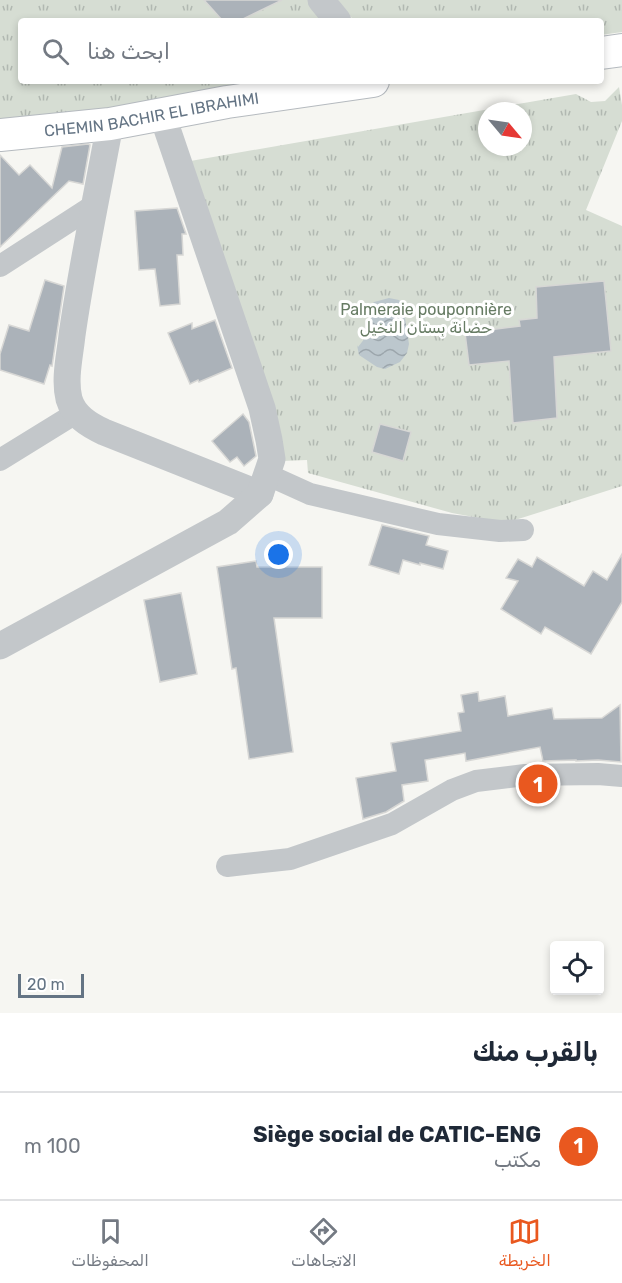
<!DOCTYPE html>
<html lang="ar">
<head>
<meta charset="utf-8">
<style>
  :root { --surface:#fff; --page:#f6f6f7; --text:#1f2937; --muted:#747a83; --line:#e0e1e3; --accent:#e9581f }
  body { margin:0; font-family:Rubik,Cairo,sans-serif; background:var(--page); color:var(--text); direction:rtl }
  .controls { position:absolute; right:18px; bottom:18px; display:grid; overflow:hidden; border-radius:6px; box-shadow:0 3px 9px #0003 }
  .controls button { width:54px; height:54px; display:grid; place-items:center; padding:0; border:0; border-bottom:2px solid var(--line); background:var(--surface); color:var(--text); font:30px sans-serif }
  .compass { position:absolute; left:478px; top:102px; width:54px; height:54px; border-radius:50%; background:var(--surface); box-shadow:0 3px 9px #0003; rotate:119deg }
  .scale { position:absolute; left:18px; bottom:15px; width:66px; box-sizing:border-box; padding-left:6px; border:3px solid #647484; border-top:0; font-size:16px; line-height:21px; white-space:nowrap; color:#647484; -webkit-text-stroke:4px #fff; paint-order:stroke }
  .you { position:absolute; left:279px; top:555px; width:21px; height:21px; margin:-15px; border:4px solid #fff; border-radius:50%; background:#1a73e8; box-shadow:0 0 0 9px #1a73e833 }
  .badge { display:grid; place-items:center; width:39px; height:39px; border-radius:50%; background:var(--accent); color:#fff; font-size:20px; font-weight:700 }
  .pin { position:absolute; translate:-50% -50%; border:3px solid #fff; box-shadow:0 2px 6px #0006 }
  .list { margin:0; padding:0; list-style:none }
  h2 { display:flex; justify-content:space-between; align-items:center; height:78px; margin:0; padding:0 24px; font-size:26px }
  h2 small { font-size:20px; font-weight:400; color:var(--muted) }
  .list li { display:grid; grid-template-columns:39px 1fr auto; gap:18px; align-items:center; box-sizing:border-box; height:108px; padding:0 24px; border-top:2px solid var(--line) }
  .list b { display:block; font-size:22px; white-space:nowrap }
  .list p { margin:0; font-size:20px; white-space:nowrap; color:var(--muted) }
  .list em { font-size:20px; font-style:normal; color:var(--muted) }
  .icon { flex:none; width:33px; height:33px; fill:none; stroke:currentColor; stroke-width:2; stroke-linecap:round; stroke-linejoin:round }
  .map { position:relative; flex:none; width:622px; height:1013px; overflow:hidden; direction:ltr }
  .search { position:absolute; background:var(--surface); box-shadow:0 3px 9px #0003; left:18px; right:18px; top:18px; height:66px; display:flex; align-items:center; gap:15px; box-sizing:border-box; padding:0 21px; border-radius:6px; color:var(--muted); font-size:22px }
  .sheet { height:186px; background:var(--surface) }
  nav { display:flex; justify-content:space-around; align-items:center; box-sizing:border-box; height:84px; border-top:2px solid var(--line); background:var(--surface); font-size:16px; color:var(--muted) }
  nav a { display:grid; justify-items:center; gap:3px }
  nav .on { color:var(--accent) }
  .map>svg:first-child { display:block }
</style>
</head>
<body>
<div class="map">
<svg width="622" height="1013" viewBox="0 0 622 1013">
  <defs>
    <pattern id="grass-tufts" width="24" height="20" patternUnits="userSpaceOnUse" patternTransform="scale(1.5)"><rect width="24" height="20" fill="#d6ddd3"/><path d="M3 7l-1-3M5 7V3M7 7l1-3M15 17l-1-3M17 17v-4M19 17l1-3" fill="none" stroke="#b1b8b1"/></pattern>
    <pattern id="water-waves" width="16" height="10" patternUnits="userSpaceOnUse" patternTransform="scale(1.5)"><rect width="16" height="10" fill="#bcc7cd"/><path d="M0 5q4-4 8 0t8 0" fill="none" stroke="#9ca6ac"/></pattern>
  </defs>
  <rect width="100%" height="100%" fill="#f6f6f2"/>
  <g fill="url(#grass-tufts)" fill-rule="evenodd">
    <path d="M0 0H308L327 21H21V81H308L134 109 0 122Z"/>
    <path d="M338 0H622V32L601 35V21H354Z"/>
    <path d="M619 87 622 105V121L586 210 622 226V486L506 523 452 513 308 473 307 460 282 461 179 163 576 94 591 102 605 101ZM487 111H523V147H487Z"/>
  </g>
  <path fill="url(#water-waves)" d="M389 298 399 300 403 305 409 344 407 353 400 362 385 369 377 367 359 355 357 345 358 347C372 330 372 329 369 307L374 302Z"/>
  <g fill="#abb2b9" stroke="#d7d7d5" stroke-width="1.5">
    <path d="M204 0H282L239 21H225L222 20Z"/>
    <path d="M88 144 90 145 83 184 69 181 0 247V155L19 175 30 165 52 188 62 147Z"/>
    <path d="M177 208 186 234H182L183 255H177L180 304 160 306 155 269 139 270 135 211Z"/>
    <path d="M45 280 64 286 52 366 50 365 44 384 0 370V354L9 325 29 331Z"/>
    <path d="M604 281 611 351 554 357 557 418 513 423 509 361 469 365 465 333 520 326 519 320 537 318 536 287Z"/>
    <path d="M215 320 232 368 199 382 198 380 190 384 168 333 192 323V329Z"/>
    <path d="M243 414 249 422 256 456 244 466 237 457 230 462 212 441Z"/>
    <path d="M380 424 411 432 403 461 372 452Z"/>
    <path d="M382 525 429 536 426 545 448 551 443 569 420 563V565L403 560 399 574 369 565Z"/>
    <path d="M622 554V602L591 654 545 627 541 634 501 609 518 581 506 578 518 559 532 567 537 557 584 586 593 571 607 580Z"/>
    <path d="M256 561 257 567H322V618H274L293 752 249 759 236 668 232 669 217 567Z"/>
    <path d="M181 593 197 674 160 682 144 600Z"/>
    <path d="M478 692 479 701 505 696 508 716 552 708 554 719 602 718 620 705 621 762 598 760 576 761V760L543 761 540 747 466 761 465 753 425 760 428 781 402 785 404 801 386 812 363 819 356 778 396 771 391 743 461 731 458 713 464 712 461 695Z"/>
  </g>
  <g fill="none" stroke-linecap="round" stroke-linejoin="round">
    <defs>
      <g id="secondary">
        <path d="M601 53 622 50"/>
        <path id="s1" d="M0 135 110 124 227 102 373 81"/>
      </g>
    </defs>
    <use href="#secondary" stroke="#b5babf" stroke-width="34"/>
    <g stroke="#c3c7ca" stroke-width="22">
      <path d="M0 266 96 204"/>
      <path d="M0 460 76 413"/>
      <path d="M268 475 310 494 438 524 500 531 523 530"/>
      <path d="M227 866 290 859 392 824 452 790 476 781 525 775 598 774 622 776"/>
    </g>
    <g stroke="#c3c7ca" stroke-width="27">
      <path d="M321 0 338 21"/>
      <path d="M110 124C97 195 82 265 72 335 70 355 64 379 69 399 74 416 89 425 104 432L260 494"/>
      <path d="M0 646 228 522 260 494 272 459 269 440 262 408 162 114"/>
    </g>
    <use href="#secondary" stroke="#fff" stroke-width="32"/>
  </g>
  <g text-anchor="middle" dominant-baseline="central" stroke-width="6" stroke-linejoin="round" paint-order="stroke">
    <g font-size="16" fill="#647484" stroke="#fff">
      <text stroke="none"><textPath href="#s1" startOffset="153">CHEMIN BACHIR EL IBRAHIMI</textPath></text>
    </g>
    <g font-size="16" fill="#667b63" stroke="#fff">
      <text x="426" y="309">Palmeraie pouponnière<tspan x="426" dy="18">حضانة بستان النخيل</tspan></text>
    </g>
  </g>
</svg>
<div class="controls">
<button><svg class="icon" aria-label="locate" viewBox="0 0 24 24"><circle cx="12" cy="12" r="6"/><path d="M12 2v4M12 18v4M2 12h4M18 12h4"/></svg></button>
</div>
<svg class="compass" viewBox="-18 -18 36 36"><path d="M0-13l5 13h-10z" fill="#e53935"/><path d="M0 13l5-13h-10z" fill="#747a83"/></svg>
<div class="scale">20 m</div>
<div class="you"></div>
<div class="pin badge" style="left:538px;top:784px">1</div>
<div class="search"><svg class="icon" aria-label="search" viewBox="0 0 24 24"><circle cx="10" cy="10" r="6"/><path d="M15 15l6 6"/></svg>ابحث هنا</div>
</div>
<section class="sheet">
<h2>بالقرب منك<small></small></h2>
<ul class="list">
<li><span class="badge">1</span><div><b>Siège social de CATIC-ENG</b><p>مكتب</p></div><em>100 m</em></li>
</ul>
</section>
<nav>
<a class="on"><svg class="icon" aria-label="map" viewBox="0 0 24 24"><path d="M3 6l6-2 6 2 6-2v14l-6 2-6-2-6 2zM9 4v14M15 6v14"/></svg>الخريطة</a>
<a><svg class="icon" aria-label="directions" viewBox="0 0 24 24"><path d="M12 3l9 9-9 9-9-9zM9 14v-3h6M13 9l2 2-2 2"/></svg>الاتجاهات</a>
<a><svg class="icon" aria-label="saved" viewBox="0 0 24 24"><path d="M7 4h10v16l-5-4-5 4z"/></svg>المحفوظات</a>
</nav>
</body>
</html>
